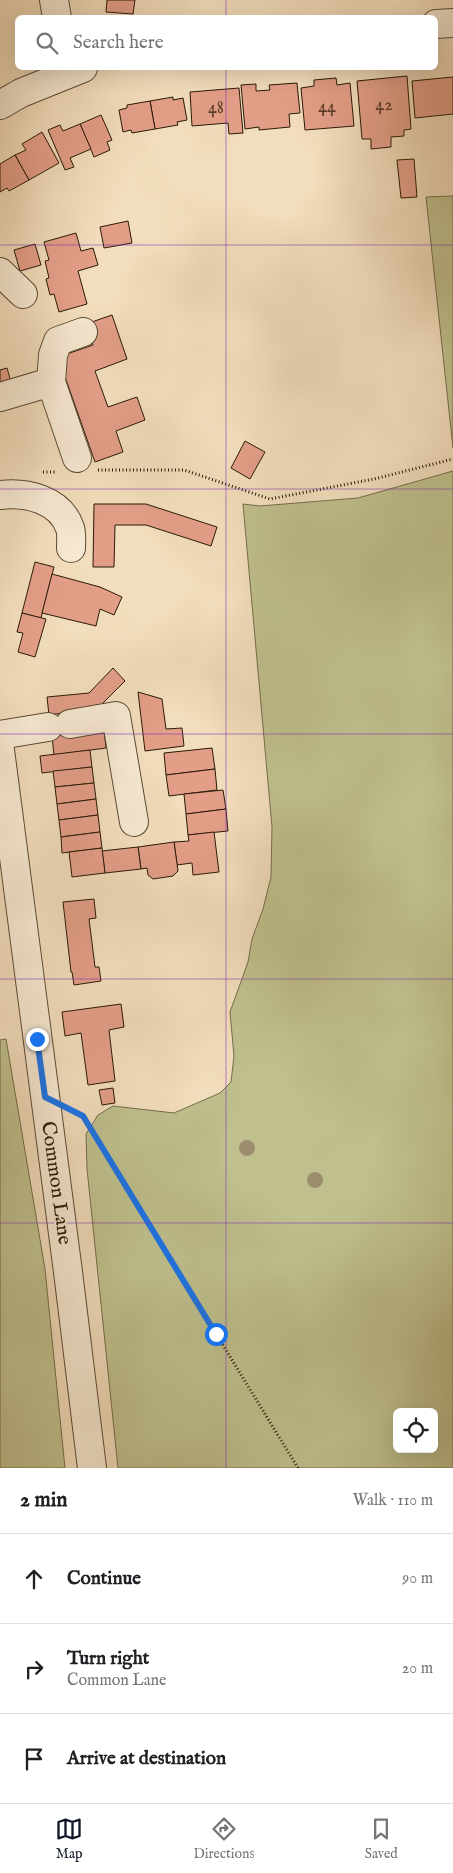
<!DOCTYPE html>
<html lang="en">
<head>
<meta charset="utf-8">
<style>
  :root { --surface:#fff; --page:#f6f6f6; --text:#202124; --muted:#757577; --line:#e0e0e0; --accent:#111827 }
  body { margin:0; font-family:"IM FELL English",serif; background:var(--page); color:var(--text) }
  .controls { position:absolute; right:15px; bottom:15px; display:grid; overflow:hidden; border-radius:8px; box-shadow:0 5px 20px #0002 }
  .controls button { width:45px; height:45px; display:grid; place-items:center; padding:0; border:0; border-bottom:1px solid var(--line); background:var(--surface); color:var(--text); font:25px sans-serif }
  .stop { position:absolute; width:15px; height:15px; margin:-11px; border:4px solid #1a73e8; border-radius:50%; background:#fff }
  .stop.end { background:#1a73e8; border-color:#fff; box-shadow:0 1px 5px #0008 }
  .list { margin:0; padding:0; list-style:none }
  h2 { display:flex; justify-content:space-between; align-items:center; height:65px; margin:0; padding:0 20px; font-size:21px }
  h2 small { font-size:16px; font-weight:400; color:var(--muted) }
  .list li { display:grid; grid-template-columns:32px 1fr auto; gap:15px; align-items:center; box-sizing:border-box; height:90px; padding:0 20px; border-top:1px solid var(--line) }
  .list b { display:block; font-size:19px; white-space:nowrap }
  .list p { margin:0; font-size:16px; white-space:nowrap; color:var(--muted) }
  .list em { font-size:16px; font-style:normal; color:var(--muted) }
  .icon { flex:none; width:28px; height:28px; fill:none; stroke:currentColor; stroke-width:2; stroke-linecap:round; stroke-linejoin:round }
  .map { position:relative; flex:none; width:453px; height:1468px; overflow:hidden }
  .search { position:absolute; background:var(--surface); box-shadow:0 5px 20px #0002; left:15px; right:15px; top:15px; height:55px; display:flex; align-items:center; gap:12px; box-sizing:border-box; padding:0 18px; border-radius:8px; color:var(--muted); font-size:19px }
  .sheet { height:335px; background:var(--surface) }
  nav { display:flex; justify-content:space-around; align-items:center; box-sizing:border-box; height:70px; border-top:1px solid var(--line); background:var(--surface); font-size:14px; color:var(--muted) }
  nav a { display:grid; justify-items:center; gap:2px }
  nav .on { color:var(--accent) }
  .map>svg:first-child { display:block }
</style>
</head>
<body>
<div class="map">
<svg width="453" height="1468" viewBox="0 0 453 1468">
  <rect width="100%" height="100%" fill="#f2ddbc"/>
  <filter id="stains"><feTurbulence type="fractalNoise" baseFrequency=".004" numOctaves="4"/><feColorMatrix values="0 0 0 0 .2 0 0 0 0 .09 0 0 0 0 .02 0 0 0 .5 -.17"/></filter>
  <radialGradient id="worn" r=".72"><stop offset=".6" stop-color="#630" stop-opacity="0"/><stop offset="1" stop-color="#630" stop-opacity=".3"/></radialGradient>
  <g fill="#bfc08e" stroke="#746d4a" fill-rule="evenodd">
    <path d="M453 196V448L426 197Z"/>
    <path d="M453 471V1468H118L87 1169 86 1134 98 1115 113 1106 174 1113 220 1093 231 1082 234 1056 230 1012 248 962 252 939 263 909 271 877 272 827 243 504 260 506 358 498ZM397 1412H434V1449H397Z"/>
    <path d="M6 1039 45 1269 65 1468H0V1040Z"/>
  </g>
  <g fill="#e39e88" stroke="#291a07">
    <path d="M107 0H135L133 14 106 12Z"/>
    <path d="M407 76 411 129 404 130V136L391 137V147L371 149V139H362L357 81Z"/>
    <path d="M453 77V114L415 118 412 81Z"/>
    <path d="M336 78 337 85 350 83 354 126 305 130 301 88 314 86V80Z"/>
    <path d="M297 83 300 113 289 114 290 127 259 130V127L245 129 241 85 256 84V91L270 90 269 85Z"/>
    <path d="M239 88 243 133 229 134 228 123 192 126 190 92Z"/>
    <path d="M173 97V100L183 98 187 120 177 122 178 125 155 129 150 101Z"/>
    <path d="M150 101 155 129 132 133 131 130 123 132 119 110 127 108V105Z"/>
    <path d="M101 115 112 140 107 142 110 150 94 157 80 124Z"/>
    <path d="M80 124 91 149 70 158 74 167 65 170 48 130 60 125 63 131Z"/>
    <path d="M42 132 59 163 29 180 15 155 26 150 22 144Z"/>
    <path d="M15 155 29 180 9 191 7 188 0 192V164Z"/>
    <path d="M414 159 417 197 401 198 397 160Z"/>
    <path d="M128 221 132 243 104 248 100 227Z"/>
    <path d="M76 233 81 251 93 248 98 265 78 271 87 304 59 312 54 294 50 295 46 279 49 278 45 261 49 260 44 242Z"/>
    <path d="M35 244 41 265 20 271 14 250Z"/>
    <path d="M112 315 127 359 95 371 108 407 137 397 145 420 116 431 123 452 95 462 58 357 93 345 86 324Z"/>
    <path d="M7 368 12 385 0 388V370Z"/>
    <path d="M245 441 265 452 250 479 231 468Z"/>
    <path d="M94 504H146L217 527 211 546 146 525H115L114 567H93Z"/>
    <path d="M35 562 54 567 41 618 22 613Z"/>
    <path d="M52 574 100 587 122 597 114 615 100 609 96 626 42 613Z"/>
    <path d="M22 613 46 619 35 657 18 652 23 633 17 632Z"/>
    <path d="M113 668 125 681 98 708 49 715 47 697 89 693Z"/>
    <path d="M138 692 162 699 166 729 182 728 184 746 145 751Z"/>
    <path d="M104 730 106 748 54 755 52 736Z"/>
    <path d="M212 748 215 769 166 775 164 753Z"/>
    <path d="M90 750 92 767 42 773 40 756Z"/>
    <path d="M92 767 94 783 55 787 53 771Z"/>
    <path d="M215 769 217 790 169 796 166 775Z"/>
    <path d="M94 783 96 799 57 804 55 787Z"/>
    <path d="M223 790 226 809 186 814 184 794Z"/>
    <path d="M96 799 98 815 59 820 57 804Z"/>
    <path d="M226 809 228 831 188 835 186 814Z"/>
    <path d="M98 815 100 832 61 837 59 820Z"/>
    <path d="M100 832 102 848 62 853 61 837Z"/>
    <path d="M214 832 219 872 193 875 192 863 177 865 174 842 189 841 188 835Z"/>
    <path d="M174 842 178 871 173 876 153 879 148 875 147 868 141 869 138 847Z"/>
    <path d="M138 847 141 869 105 873 102 851Z"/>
    <path d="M102 848 105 873 72 877 69 852Z"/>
    <path d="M94 899 96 918 89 919 95 967H99L101 981 74 985 72 972H71L63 902Z"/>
    <path d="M121 1004 124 1027 109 1030 115 1081 88 1085 81 1033 65 1036 62 1012Z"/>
    <path d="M113 1088 115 1103 102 1105 99 1090Z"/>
  </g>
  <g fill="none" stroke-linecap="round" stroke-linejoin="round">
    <defs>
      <g id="minor">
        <path d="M54 0 57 18"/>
        <path d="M436 24 453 23"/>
        <path d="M0 105 21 93 83 68"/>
        <path d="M0 272 23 294"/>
        <path d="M0 397 51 382"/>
        <path d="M77 458 51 382 53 355 58 341 83 332"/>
        <path d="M0 495C26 492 60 499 70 528 72 534 71 541 71 548"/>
        <path d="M70 724 116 716 134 822"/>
        <path d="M0 735 48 727"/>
        <path d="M0 750 68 1272 92 1468"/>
      </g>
    </defs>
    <use href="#minor" stroke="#5b4b34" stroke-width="30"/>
    <g stroke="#291a07" stroke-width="3" stroke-dasharray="1 2.5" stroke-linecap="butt">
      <path d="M98 470H184L270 499 374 479 453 459"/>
      <path d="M43 472H57"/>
      <path d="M72 1111 83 1116 298 1468"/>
    </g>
    <use href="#minor" stroke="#f7e9d3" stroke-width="28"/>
  </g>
  <g fill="#9c8d6f">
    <circle cx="247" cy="1148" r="8"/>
    <circle cx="315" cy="1180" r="8"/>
  </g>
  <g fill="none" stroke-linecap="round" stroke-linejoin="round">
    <path stroke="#1a73e8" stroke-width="6" d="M37 1039 45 1097 83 1116 216 1334"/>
  </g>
  <path fill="none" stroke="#7b2cbf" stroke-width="1" stroke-opacity="0.55" d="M226 0V18M226 68V1468M0 245H453M0 489H453M0 734H453M0 979H453M0 1223H453"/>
  <g text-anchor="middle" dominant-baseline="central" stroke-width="4" stroke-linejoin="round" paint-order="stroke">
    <g font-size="18" fill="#583b27">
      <text x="384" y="105">42</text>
      <text x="327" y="107">44</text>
      <text x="216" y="108">48</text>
    </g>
    <g font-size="20" fill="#291a07" stroke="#f7e9d3">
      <text transform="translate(56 1183) rotate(82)">Common Lane</text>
    </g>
  </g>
  <rect width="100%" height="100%" filter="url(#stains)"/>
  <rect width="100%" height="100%" fill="url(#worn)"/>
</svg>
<div class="controls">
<button><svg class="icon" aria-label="locate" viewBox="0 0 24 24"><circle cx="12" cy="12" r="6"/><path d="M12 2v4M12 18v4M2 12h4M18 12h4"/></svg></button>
</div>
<div class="stop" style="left:216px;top:1334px"></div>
<div class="stop end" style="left:37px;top:1039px"></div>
<div class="search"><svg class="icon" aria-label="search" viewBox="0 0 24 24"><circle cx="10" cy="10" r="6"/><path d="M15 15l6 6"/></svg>Search here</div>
</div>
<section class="sheet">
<h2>2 min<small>Walk · 110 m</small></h2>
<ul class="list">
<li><svg class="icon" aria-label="ahead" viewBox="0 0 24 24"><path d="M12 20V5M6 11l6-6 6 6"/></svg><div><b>Continue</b></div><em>90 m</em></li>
<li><svg class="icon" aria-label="right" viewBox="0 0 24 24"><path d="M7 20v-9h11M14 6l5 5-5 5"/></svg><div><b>Turn right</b><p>Common Lane</p></div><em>20 m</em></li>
<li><svg class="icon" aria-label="arrive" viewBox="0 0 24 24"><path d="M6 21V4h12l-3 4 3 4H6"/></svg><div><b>Arrive at destination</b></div></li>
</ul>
</section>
<nav>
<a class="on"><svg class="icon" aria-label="map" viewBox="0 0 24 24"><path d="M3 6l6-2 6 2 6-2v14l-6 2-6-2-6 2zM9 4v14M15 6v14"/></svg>Map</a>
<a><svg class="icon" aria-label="directions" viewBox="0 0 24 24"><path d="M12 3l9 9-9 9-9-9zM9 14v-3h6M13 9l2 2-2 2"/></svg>Directions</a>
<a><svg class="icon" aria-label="saved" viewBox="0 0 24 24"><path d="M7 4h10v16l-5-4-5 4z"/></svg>Saved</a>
</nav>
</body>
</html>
